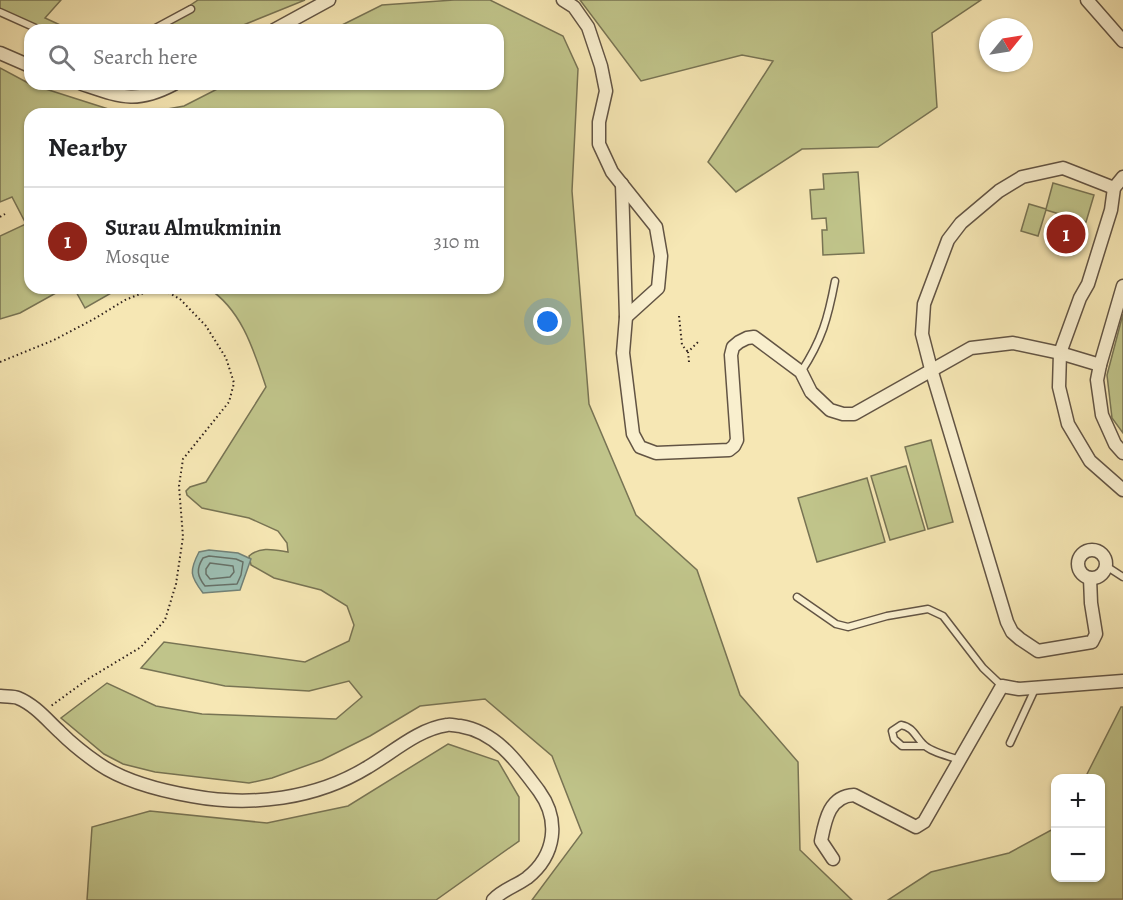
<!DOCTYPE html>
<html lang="en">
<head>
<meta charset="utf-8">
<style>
  :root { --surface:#fff; --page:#f6f6f6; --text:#202124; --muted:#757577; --line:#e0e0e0; --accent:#8f2418 }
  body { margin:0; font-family:Alegreya,serif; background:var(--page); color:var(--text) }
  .controls { position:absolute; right:18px; bottom:18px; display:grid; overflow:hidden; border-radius:12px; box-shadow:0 2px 4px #0004 }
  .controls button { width:54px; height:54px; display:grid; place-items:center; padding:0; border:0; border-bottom:2px solid var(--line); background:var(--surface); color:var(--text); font:30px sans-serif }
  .compass { position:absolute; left:979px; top:18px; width:54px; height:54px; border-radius:50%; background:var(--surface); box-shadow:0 2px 4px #0004; rotate:60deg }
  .you { position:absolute; left:548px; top:322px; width:21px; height:21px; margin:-15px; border:4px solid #fff; border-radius:50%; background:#1a73e8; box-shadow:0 0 0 9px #1a73e833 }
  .badge { display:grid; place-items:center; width:39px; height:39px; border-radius:50%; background:var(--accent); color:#fff; font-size:20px; font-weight:700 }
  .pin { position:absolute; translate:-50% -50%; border:3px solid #fff; box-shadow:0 2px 6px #0006 }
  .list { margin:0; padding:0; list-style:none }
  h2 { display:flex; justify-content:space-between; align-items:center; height:78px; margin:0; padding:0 24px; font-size:26px }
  h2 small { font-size:20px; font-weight:400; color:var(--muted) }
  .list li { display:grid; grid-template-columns:39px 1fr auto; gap:18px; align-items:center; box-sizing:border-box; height:108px; padding:0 24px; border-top:2px solid var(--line) }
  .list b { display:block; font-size:22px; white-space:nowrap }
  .list p { margin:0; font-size:20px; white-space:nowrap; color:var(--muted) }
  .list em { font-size:20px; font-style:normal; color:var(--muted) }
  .icon { flex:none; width:33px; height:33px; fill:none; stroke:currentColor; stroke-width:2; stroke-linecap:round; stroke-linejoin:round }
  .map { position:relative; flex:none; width:1123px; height:900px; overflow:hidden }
  .search { position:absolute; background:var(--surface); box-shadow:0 2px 4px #0004; left:24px; top:24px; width:480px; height:66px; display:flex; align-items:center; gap:15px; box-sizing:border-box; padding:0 21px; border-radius:18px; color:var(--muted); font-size:22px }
  .panel { position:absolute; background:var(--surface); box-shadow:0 2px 4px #0004; left:24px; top:108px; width:480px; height:186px; border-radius:18px }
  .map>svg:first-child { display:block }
</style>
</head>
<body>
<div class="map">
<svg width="1123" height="900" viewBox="0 0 1123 900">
  <rect width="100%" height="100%" fill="#f6e7b4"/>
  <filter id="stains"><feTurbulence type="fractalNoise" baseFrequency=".00333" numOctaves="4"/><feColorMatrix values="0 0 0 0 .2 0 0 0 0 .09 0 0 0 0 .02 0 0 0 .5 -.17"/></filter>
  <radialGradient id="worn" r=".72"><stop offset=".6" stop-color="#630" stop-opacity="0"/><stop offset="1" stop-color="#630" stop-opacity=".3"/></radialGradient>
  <g fill="#c0c48a" stroke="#787454" stroke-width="1.5">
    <path d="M0 0H61L45 18 71 30H39L0 11Z"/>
    <path d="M198 0H305L231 30H154Z"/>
    <path d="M454 0H490L563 36 578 69 572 191 589 404 636 515 697 570 740 695 798 762 800 850 852 900H532L582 833 552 756 485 699 420 706 370 736 322 760 272 778 249 783 155 772 123 764 104 754 61 718 107 683 156 706 202 714 336 719 362 697 349 681 309 691 225 686 141 668 164 642 305 662 349 641 354 625 347 606 321 590 274 578 251 565 249 556C260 546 275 550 288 552L287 543 278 531 249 518 202 508 187 495 186 491 190 487 206 482 266 387C254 351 242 310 208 288H498V114H140L184 106 227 84H498V30H332L382 5Z"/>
    <path d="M580 0H981L932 33 937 107 878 147 802 149 736 192 708 162 773 61 742 55 641 81Z"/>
    <path d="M0 68 30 84 124 114H30V288H65L20 313 0 319V236L26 224 12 197 0 202Z"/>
    <path d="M858 172 864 253 823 255 822 230H827L826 218 812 219 810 190 824 189 823 174Z"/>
    <path d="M1053 183 1094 195 1086 222 1046 210 1038 236 1021 231 1029 204 1046 209Z"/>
    <path d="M74 288H120L85 308Z"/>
    <path d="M1123 314V433L1112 418 1107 375Z"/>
    <path d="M931 440 953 522 928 529 905 447Z"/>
    <path d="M906 466 925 530 890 540 871 476Z"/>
    <path d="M867 478 885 542 817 562 798 498Z"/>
    <path d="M1121 707H1123V899L888 900 931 872 1009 853 1055 828 1056 878H1100V778H1085Z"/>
    <path d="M448 744 498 761 519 797V841L436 900H87L92 827 150 811 267 823 348 806Z"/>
  </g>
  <path fill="#9dbfb3" stroke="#728177" stroke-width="1.5" d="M209 550 238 553 251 559 240 590 203 593C190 576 189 571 199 552Z"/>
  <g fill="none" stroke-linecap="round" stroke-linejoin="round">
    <g stroke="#677168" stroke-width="1.5">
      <path d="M209 556 236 559 243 562 241 575 237 584 205 586C197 576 196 569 203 558Z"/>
      <path d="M210 563 233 566 234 572 230 577 210 579 206 574V569Z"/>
    </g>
    <defs>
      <g id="service">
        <path d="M0 12 40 30"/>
        <path d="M152 30 191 9"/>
        <path d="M801 372C822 340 828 318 835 281"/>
        <path d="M1106 566 1123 577"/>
        <path d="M797 597 836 624 848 627 887 616 928 609 943 616 983 668 1002 686"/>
        <path d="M1010 743 1035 689"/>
        <path d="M924 746H902L894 739 892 731 901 725C913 727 915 736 923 744 930 752 949 756 959 760"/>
      </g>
      <g id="minor">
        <path d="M563 0 574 7 588 27 601 66 606 91 599 122V144L612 172 656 227 661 256 658 288 626 317"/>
        <path d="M1087 0 1123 41"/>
        <path d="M274 30 329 0"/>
        <path d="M0 53 30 66"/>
        <path d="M82 84C121 97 136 104 174 84"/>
        <path d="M1123 177 1114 188 1111 210 1088 284 1080 298 1060 353 1059 387 1068 424 1090 461 1123 490"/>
        <path d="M622 184 626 317 623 353 633 434 640 447 656 453 729 450 734 446 737 440 731 355 733 347 739 342 747 338 754 337 801 372 811 392 830 410 843 414H854L971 348 1013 343 1060 353 1100 365"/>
        <path d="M1123 286 1100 365 1097 380 1102 415 1115 444 1123 453"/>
        <circle cx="1092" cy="564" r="14"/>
        <path d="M1090 578 1091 603 1096 634 1092 642 1038 651 1020 639 1012 632 1007 622 931 369 922 334 924 304 948 240 961 223 999 191 1022 177 1063 168 1114 188"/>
        <path d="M0 696C6 697 13 696 18 698 35 705 47 720 60 732 71 743 86 755 99 764 124 781 163 791 192 796 251 807 316 799 368 767 392 753 418 729 447 725 451 724 456 726 460 726 497 732 518 763 539 791 560 820 556 855 527 878 516 886 502 890 493 900"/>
        <path d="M833 859 821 841C825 821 829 796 854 795L916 827 924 822 1002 686 1019 689 1123 681"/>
      </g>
    </defs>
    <use href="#service" stroke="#625444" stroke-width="9"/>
    <use href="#minor" stroke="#625444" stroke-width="15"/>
    <g stroke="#31231e" stroke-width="2" stroke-dasharray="1.5 3" stroke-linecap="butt">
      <path d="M0 217 5 214"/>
      <path d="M679 316 682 345 688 352"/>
      <path d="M0 362 54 340 94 319 125 300 140 294 155 291 169 293 180 299 206 326 226 358 234 383 229 402 183 459 179 486 183 537 176 584 165 620 141 647 88 679 51 706"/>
      <path d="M689 362 688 352 700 340"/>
    </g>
    <use href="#service" stroke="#f9efce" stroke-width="6"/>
    <use href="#minor" stroke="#f9efce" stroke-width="12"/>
  </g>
  <rect width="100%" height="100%" filter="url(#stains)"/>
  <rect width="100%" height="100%" fill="url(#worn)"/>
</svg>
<div class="controls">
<button>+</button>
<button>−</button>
</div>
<svg class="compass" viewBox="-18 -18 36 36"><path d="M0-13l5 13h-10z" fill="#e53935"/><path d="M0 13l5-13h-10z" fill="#757577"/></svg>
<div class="you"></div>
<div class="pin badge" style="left:1066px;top:234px">1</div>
<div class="search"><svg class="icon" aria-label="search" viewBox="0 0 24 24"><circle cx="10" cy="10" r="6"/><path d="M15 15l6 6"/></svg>Search here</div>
<section class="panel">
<h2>Nearby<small></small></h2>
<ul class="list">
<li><span class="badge">1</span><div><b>Surau Almukminin</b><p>Mosque</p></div><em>310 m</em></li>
</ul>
</section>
</div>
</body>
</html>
